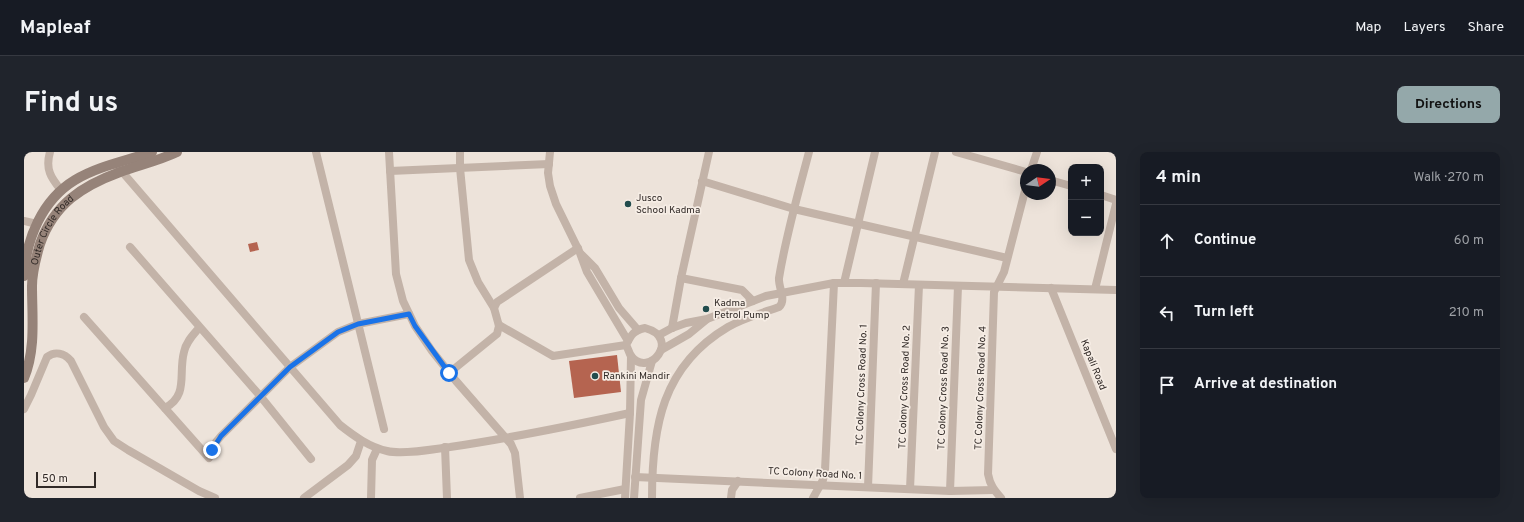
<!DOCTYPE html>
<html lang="en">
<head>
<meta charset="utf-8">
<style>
  :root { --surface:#171b24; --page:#20242c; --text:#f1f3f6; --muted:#9ea1a6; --line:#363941; --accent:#94a8aa }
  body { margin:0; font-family:Overpass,sans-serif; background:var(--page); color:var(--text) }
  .controls { position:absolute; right:12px; top:12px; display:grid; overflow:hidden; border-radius:8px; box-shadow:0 4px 16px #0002 }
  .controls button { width:36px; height:36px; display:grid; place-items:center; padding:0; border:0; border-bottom:1px solid var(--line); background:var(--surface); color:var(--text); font:20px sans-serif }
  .compass { position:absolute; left:996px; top:12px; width:36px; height:36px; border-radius:50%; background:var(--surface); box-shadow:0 4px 16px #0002; rotate:77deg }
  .scale { position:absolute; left:12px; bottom:10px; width:60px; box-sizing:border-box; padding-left:4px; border:2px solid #312a27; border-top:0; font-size:11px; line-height:14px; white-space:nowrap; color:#312a27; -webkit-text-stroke:3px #f6ede5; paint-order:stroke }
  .stop { position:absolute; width:12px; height:12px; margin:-9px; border:3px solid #1a73e8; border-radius:50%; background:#fff }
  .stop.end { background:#1a73e8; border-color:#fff; box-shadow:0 1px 4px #0008 }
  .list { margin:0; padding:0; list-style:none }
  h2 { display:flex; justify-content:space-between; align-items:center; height:52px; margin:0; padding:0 16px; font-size:17px }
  h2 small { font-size:13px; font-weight:400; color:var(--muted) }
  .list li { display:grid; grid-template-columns:26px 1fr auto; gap:12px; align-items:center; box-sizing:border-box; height:72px; padding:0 16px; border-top:1px solid var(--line) }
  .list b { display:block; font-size:15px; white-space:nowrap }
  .list em { font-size:13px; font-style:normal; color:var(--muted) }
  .icon { flex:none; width:22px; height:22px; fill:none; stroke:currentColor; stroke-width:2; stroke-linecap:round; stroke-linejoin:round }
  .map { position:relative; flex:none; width:1092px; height:346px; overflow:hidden; border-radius:8px }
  header { display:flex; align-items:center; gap:24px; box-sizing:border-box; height:56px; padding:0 20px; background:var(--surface); border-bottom:1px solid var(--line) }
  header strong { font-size:19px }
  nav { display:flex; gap:22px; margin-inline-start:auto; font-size:14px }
  .intro { display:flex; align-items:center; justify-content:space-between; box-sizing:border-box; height:96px; padding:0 24px }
  h1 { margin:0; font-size:28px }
  .button { padding:10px 18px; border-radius:8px; background:var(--accent); color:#111; font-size:14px; font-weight:700 }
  main { display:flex; gap:24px; padding:0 24px }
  aside { flex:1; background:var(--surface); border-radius:8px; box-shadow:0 4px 16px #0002 }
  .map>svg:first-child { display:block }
</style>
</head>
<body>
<header>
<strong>Mapleaf</strong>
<nav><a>Map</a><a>Layers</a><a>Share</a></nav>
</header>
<div class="intro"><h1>Find us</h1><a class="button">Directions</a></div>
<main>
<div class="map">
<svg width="1092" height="346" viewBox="0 0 1092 346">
  <rect width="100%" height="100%" fill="#ede3da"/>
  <g fill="#b56450">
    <path d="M233 90 235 98 226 100 224 92Z"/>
    <path d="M593 203 597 240 550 246 545 209Z"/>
  </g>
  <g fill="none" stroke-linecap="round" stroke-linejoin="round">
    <g stroke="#c3b3a8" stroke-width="8">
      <path d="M26 0C21 17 27 26 37 38"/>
      <path d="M292 0 360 277"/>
      <path d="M365 0 372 122 379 149 391 174 408 199 432 229 487 292 491 301 496 346"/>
      <path d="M436 0V16L445 108 454 130 470 156"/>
      <path d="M526 0 524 21 526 34 532 52 556 101 563 120 604 189"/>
      <path d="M932 0 1002 20"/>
      <path d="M94 15 316 273C330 284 345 295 363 299 379 303 410 297 426 295 487 286 546 274 606 261"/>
      <path d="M1007 18 1013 0"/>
      <path d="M366 19 525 12"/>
      <path d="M1026 28 1047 34"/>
      <path d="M678 29 770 57 983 106"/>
      <path d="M1077 43 1092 48"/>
      <path d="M0 69 13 72"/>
      <path d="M106 95 237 245 287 307"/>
      <path d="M558 103 571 116 595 156 614 178"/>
      <path d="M657 126 718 138 729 149"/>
      <path d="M820 131 851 0"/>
      <path d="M879 132 911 0"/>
      <path d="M1027 136 1092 297"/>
      <path d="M1071 137 1092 52"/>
      <path d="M60 165 185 306 192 290 197 284 266 215 314 180 334 172 385 162"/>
      <path d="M475 173 529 204 602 193"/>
      <path d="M621 176C658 186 625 227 607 204 605 201 604 196 602 193 607 183 610 178 621 176Z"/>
      <path d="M648 176 657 126 685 0"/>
      <path d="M635 183 648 176 662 171 683 167 742 144 810 131H837L1092 138"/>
      <path d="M637 198 665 182 682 168"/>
      <path d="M425 221 473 182 475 174 470 156 473 150 554 96"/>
      <path d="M141 256C165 243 154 222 160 200 162 190 169 183 175 176"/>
      <path d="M0 257 7 243 23 205C31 199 40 201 47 209L80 275 90 289 104 298 175 339 191 346"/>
      <path d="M421 295 423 346"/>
      <path d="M611 325 926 339 969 338"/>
      <path d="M844 335 852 131"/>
      <path d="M886 337 895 133"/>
      <path d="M926 339 934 134"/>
      <path d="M280 346 324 313 332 304 337 289"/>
      <path d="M347 346 348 308 353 297"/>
      <path d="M556 346 601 337"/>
      <path d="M601 346 606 261 607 204"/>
      <path d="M610 346 617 248 628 209"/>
      <path d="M628 346C628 275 638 214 704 175 720 166 738 161 755 155 763 148 754 135 755 126 762 83 774 42 785 0"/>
      <path d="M707 346 708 338 714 329"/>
      <path d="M789 346 799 328 801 318 810 131"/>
      <path d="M977 346C970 338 966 333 964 322L970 140 980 120 1002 35"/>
    </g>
    <g stroke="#968379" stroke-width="10">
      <path d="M0 124C2 87 18 48 51 28 74 14 102 9 128 0"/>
      <path id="s1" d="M0 226C12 197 8 165 8 134 8 119 12 106 16 92 30 52 58 34 96 20 115 13 134 9 153 0"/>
    </g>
  </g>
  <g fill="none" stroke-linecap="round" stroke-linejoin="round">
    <path stroke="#1a73e8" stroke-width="5" d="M188 298 197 284 266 215 314 180 334 172 385 162 391 174 425 221"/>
  </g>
  <g fill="#224c4d" stroke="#f6ede5" stroke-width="1.5">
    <circle cx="604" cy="52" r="4"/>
    <circle cx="682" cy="157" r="4"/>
    <circle cx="571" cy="224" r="4"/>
  </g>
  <g text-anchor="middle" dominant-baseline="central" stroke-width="3.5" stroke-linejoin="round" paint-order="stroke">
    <g font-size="10" fill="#312a27" stroke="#f6ede5" text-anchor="start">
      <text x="612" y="46">Jusco<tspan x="612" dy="12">School Kadma</tspan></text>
      <text x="690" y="151">Kadma<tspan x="690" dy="12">Petrol Pump</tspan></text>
      <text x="579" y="224">Rankini Mandir</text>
    </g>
    <g font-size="10" fill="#312a27" stroke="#f6ede5">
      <text stroke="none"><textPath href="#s1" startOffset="154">Outer Circle Road</textPath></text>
      <text transform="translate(1069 213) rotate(68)">Kapali Road</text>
      <text transform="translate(838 233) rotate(-88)">TC Colony Cross Road No. 1</text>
      <text transform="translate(881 235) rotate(-88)">TC Colony Cross Road No. 2</text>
      <text transform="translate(920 236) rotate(-88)">TC Colony Cross Road No. 3</text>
      <text transform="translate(957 236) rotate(-88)">TC Colony Cross Road No. 4</text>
      <text transform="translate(791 322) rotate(3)">TC Colony Road No. 1</text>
    </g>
  </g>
</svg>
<div class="controls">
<button>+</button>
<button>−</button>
</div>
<svg class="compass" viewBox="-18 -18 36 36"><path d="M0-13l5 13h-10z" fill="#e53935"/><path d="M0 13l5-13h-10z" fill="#9ea1a6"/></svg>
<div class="scale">50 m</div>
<div class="stop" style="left:425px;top:221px"></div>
<div class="stop end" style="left:188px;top:298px"></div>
</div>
<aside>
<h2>4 min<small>Walk · 270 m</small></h2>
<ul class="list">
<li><svg class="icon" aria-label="ahead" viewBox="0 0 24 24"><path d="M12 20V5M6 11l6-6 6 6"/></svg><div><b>Continue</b></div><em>60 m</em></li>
<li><svg class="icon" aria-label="left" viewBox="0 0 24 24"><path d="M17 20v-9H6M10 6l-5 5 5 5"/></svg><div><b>Turn left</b></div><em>210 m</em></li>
<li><svg class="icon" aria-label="arrive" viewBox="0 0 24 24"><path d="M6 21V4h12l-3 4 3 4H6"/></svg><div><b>Arrive at destination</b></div></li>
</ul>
</aside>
</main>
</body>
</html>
